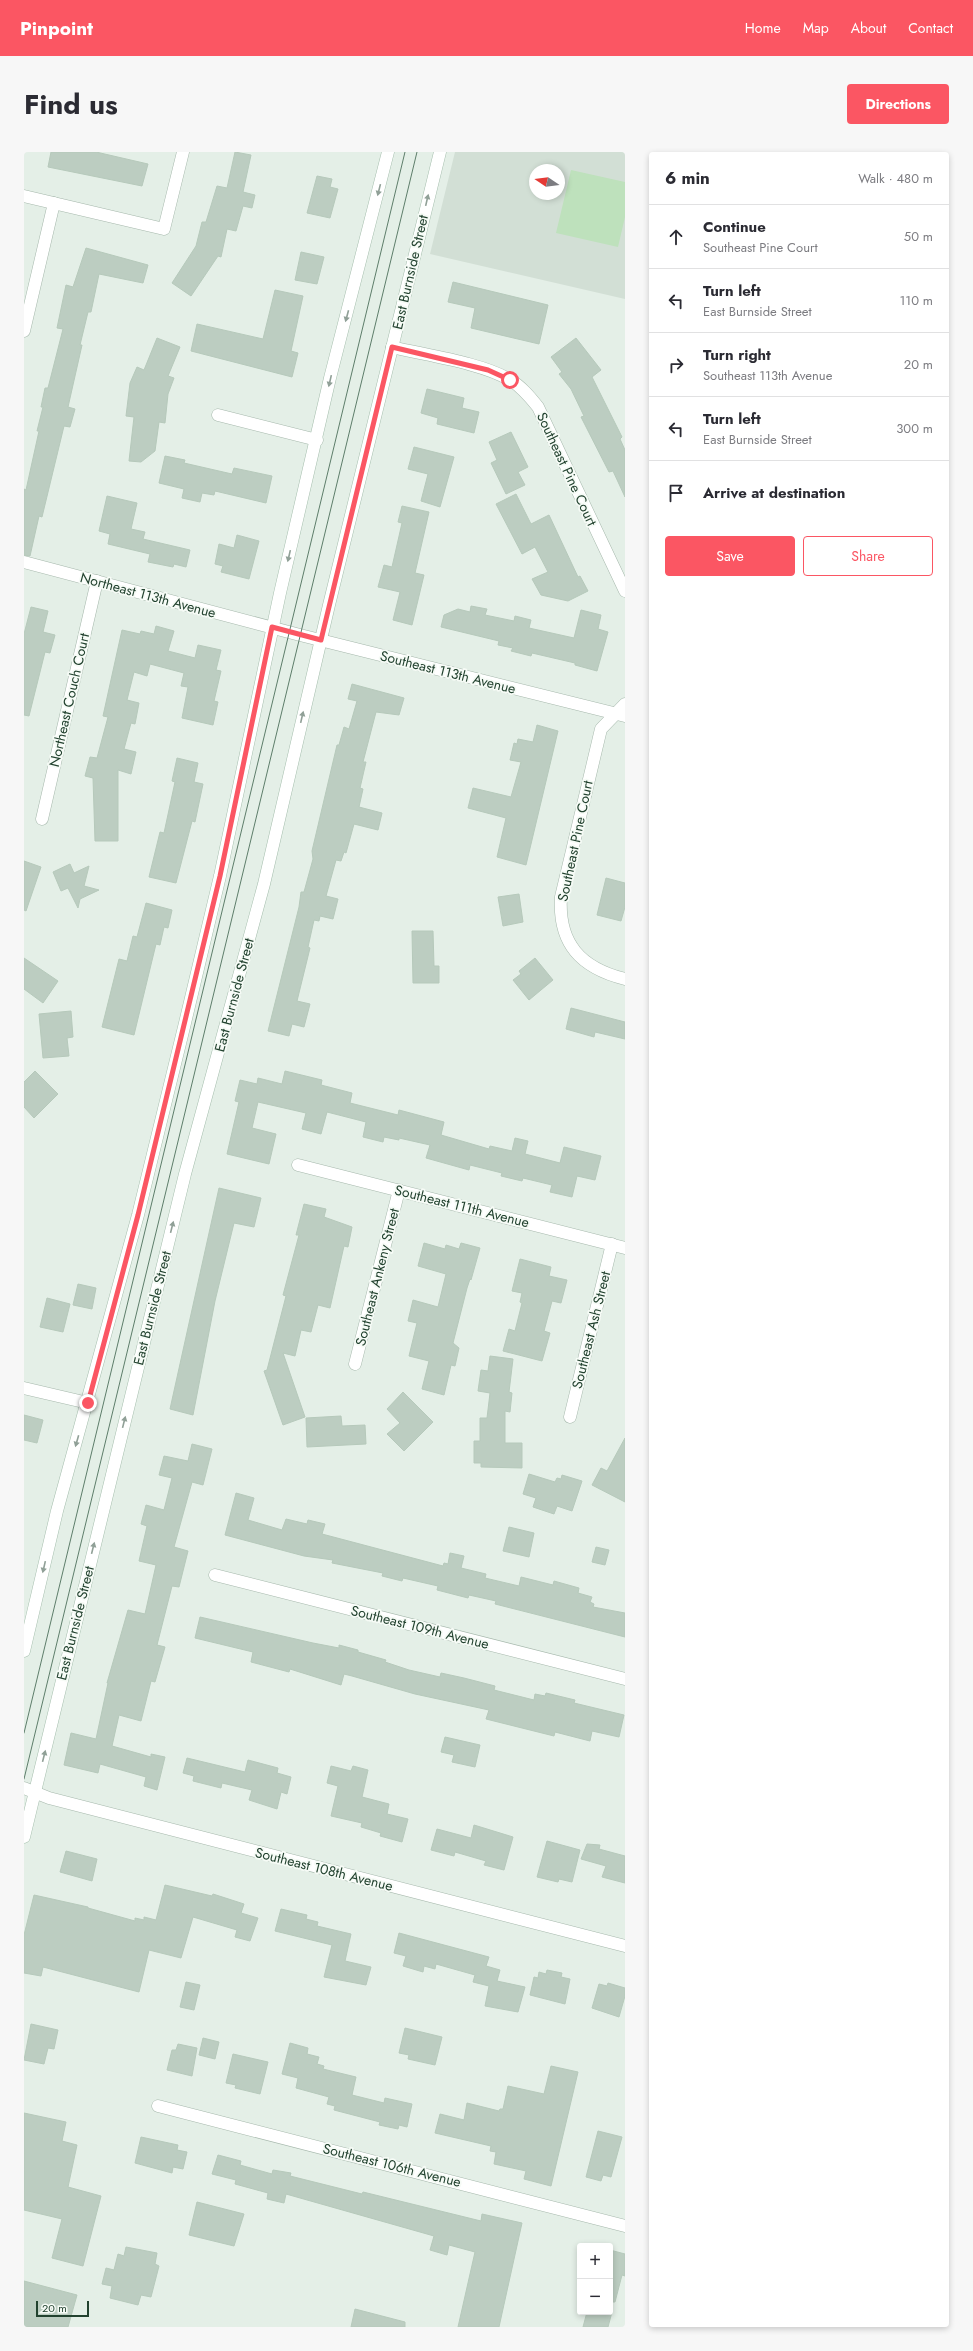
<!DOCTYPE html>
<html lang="en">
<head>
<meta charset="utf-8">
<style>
  :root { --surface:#fff; --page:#f7f7f7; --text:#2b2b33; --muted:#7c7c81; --line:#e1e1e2; --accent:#fb5663 }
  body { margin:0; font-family:Jost,sans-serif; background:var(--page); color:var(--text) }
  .controls { position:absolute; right:12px; bottom:12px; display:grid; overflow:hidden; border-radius:4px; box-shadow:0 2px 6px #0003 }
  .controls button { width:36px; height:36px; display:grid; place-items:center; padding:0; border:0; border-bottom:1px solid var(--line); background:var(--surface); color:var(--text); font:20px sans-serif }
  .compass { position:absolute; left:505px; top:12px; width:36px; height:36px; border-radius:50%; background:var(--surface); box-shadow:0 2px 6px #0003; rotate:283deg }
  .scale { position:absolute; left:12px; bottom:10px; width:53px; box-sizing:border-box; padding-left:4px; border:2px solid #22422f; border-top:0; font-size:11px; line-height:14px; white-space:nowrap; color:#22422f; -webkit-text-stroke:3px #f6fbf6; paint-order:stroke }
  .stop { position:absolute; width:12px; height:12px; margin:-9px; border:3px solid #fb5663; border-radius:50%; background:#fff }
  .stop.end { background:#fb5663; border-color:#fff; box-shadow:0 1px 4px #0008 }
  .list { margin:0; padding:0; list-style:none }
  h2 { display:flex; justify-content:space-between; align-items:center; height:52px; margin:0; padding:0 16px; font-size:17px }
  h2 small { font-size:13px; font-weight:400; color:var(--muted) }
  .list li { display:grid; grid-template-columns:26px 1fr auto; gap:12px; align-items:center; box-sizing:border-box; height:64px; padding:0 16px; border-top:1px solid var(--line) }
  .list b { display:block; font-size:15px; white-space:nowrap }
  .list p { margin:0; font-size:13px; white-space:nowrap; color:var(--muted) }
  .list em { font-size:13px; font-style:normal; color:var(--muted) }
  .actions { display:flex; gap:8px; padding:12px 16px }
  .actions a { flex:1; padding:9px 0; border:1px solid var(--accent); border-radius:4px; text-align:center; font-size:14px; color:var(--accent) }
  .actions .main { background:var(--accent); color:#fff }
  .icon { flex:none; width:22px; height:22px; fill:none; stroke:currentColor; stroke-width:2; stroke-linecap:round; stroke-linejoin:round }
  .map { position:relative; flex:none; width:601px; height:2175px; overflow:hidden; border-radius:4px }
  header { display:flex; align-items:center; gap:24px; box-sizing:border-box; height:56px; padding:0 20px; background:var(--accent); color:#fff }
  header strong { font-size:19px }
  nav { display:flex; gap:22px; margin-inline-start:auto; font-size:14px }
  .intro { display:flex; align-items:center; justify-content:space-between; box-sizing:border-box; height:96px; padding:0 24px }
  h1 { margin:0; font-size:28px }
  .button { padding:10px 18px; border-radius:4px; background:var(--accent); color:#fff; font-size:14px; font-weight:700 }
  main { display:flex; gap:24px; padding:0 24px }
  aside { flex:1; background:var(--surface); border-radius:4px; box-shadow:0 2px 6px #0003 }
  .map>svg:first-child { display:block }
</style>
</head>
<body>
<header>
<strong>Pinpoint</strong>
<nav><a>Home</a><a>Map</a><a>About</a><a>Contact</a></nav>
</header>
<div class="intro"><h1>Find us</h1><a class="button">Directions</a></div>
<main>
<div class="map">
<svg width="601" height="2175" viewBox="0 0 601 2175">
  <rect width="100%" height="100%" fill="#e4efe7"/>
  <path fill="#d2dfd5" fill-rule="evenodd" d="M431 0H601V147L406 102ZM511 18H535V42H511Z"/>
  <path fill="#bee1bc" d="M547 18 601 30V65L594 95 532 81Z"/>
  <g fill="#bccdc1" stroke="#b6c9bb">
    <path d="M27 0H72L124 12 118 34 24 15Z"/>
    <path d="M211 0 227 3 219 40 231 43 228 56 219 54 212 79 203 77 197 105 194 104 167 144 148 131 172 94 178 70H182L193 34 203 36Z"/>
    <path d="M293 24 308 27 306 35 314 37 306 66 283 61Z"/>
    <path d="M62 96 124 113 119 131 75 122 67 160H64L56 193H58L44 255 51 257 46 275 40 274 18 365 15 364 6 404 0 403V337L2 338 15 279H13L19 255H17L21 236H24L39 177 33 176 42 133 49 135Z"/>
    <path d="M277 100 300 105 293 132 271 128Z"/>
    <path d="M429 130 524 153 515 192 447 176 451 156 424 150Z"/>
    <path d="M251 138 279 144 267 199 274 201 268 225 167 199 173 172 239 187Z"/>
    <path d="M133 186 156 195 144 224 150 226 144 242 141 271 135 270 131 299 117 310 105 309 110 265 102 264 106 231 113 215 120 218Z"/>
    <path d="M552 186 577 218 568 225 598 285 596 287 601 298V345L589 319 585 320 557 265 560 264 547 237 535 222 538 220 527 205Z"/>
    <path d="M403 237 440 246 438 256 455 260 450 281 413 272 414 266 397 261Z"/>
    <path d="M487 280 504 315 494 320 501 333 482 342 467 311 473 308 465 290Z"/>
    <path d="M390 295 430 305 416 355 397 349 404 322 384 317Z"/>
    <path d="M141 304 161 308 160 311 208 322 210 316 248 324 242 351 191 339 190 343 178 341 176 350 158 346 160 337 135 331Z"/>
    <path d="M492 342 507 372 525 363 554 425 556 424 564 439 544 449 517 443 508 427 524 420 511 395 498 402 472 352Z"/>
    <path d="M83 344 113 351 107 377 121 380 119 387 166 398 162 415 150 412 149 415 124 410 126 402 84 392 86 382 75 379Z"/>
    <path d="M378 354 405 360 391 421 400 423 388 473 369 468 376 440 354 435 360 413 368 415 378 371 374 370Z"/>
    <path d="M213 383 235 389 225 427 197 420 199 414 191 412 195 392 210 396Z"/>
    <path d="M447 454 463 457 461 463 490 469 491 464 507 468 505 476 550 486 557 458 577 463 574 477 584 480 573 519 551 513V511L508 501 507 504 487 499 489 496 474 493 475 489 417 475 420 463 434 457 446 460Z"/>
    <path d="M7 455 24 459 19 480 31 483 26 501 21 500 5 564 0 563V482Z"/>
    <path d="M132 474 150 479 144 499 171 506 174 493 197 498 192 518 197 519 190 549 194 550 189 573 158 566 164 535 157 534 160 521 126 512 123 524 110 520 103 548 115 551 111 572 107 571 100 597 112 600 107 622 94 618V689H71L69 626 61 624 66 605 73 606 84 565 79 564 98 478 116 482 117 479 130 482Z"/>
    <path d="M328 532 380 546 375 563 352 560 339 610H342L336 636 339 637 335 655 358 661 354 678 330 672 322 701 320 700 317 709 312 708 302 744 314 747 309 767 296 764 295 769 290 768 284 795 286 796 273 849 286 852 280 875 268 872 265 884 244 879 275 755 277 740H280L289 707 288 699 313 593H315L320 575 325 577 333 549 324 547Z"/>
    <path d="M513 573 534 579 502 713 473 705 482 666 444 656 449 636 487 645 497 610 486 608 490 591 493 592 494 587 509 590Z"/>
    <path d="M153 606 174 611 170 630 179 632 171 670 168 669 152 731 125 725 136 680 140 681 151 630 148 629Z"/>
    <path d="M0 709 17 715 2 759 0 758Z"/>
    <path d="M46 712 50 721 65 714 60 734 75 738 56 747 54 756 44 736 37 739 29 720Z"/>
    <path d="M582 726 601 731V755L597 769 573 763Z"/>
    <path d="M495 742 499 770 479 774 474 745Z"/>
    <path d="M122 751 148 758 144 776 140 775 136 793 132 792 110 883 78 875 95 807 103 809 109 784 113 785Z"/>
    <path d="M388 779H409L410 814H415V831H389Z"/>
    <path d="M0 806 34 829 19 851 0 837Z"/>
    <path d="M511 806 529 828 505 848 489 828 497 822 495 819Z"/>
    <path d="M547 856 601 870V887L571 880 570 885 542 877Z"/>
    <path d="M47 859 49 885 43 886 45 904 19 906 15 862Z"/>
    <path d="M11 919 34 942 10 966 0 955V930Z"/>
    <path d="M261 919 298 928 297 933 328 941 326 951 374 963 375 958 420 970 417 983 465 997 466 994 488 999 491 986 504 989 501 1002 536 1011 540 995 577 1004 571 1028 553 1024 548 1045 526 1040 528 1033 499 1026 498 1029 477 1024 478 1021 446 1013 445 1018 402 1006 406 993 375 986V988L360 985 359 990 339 985 342 970 303 960 297 982 278 977 282 961 234 950 228 976 252 982 245 1012 203 1002 215 950 211 949 216 928 233 932 234 926 258 932Z"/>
    <path d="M195 1036 237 1046 230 1075 210 1071 191 1149 169 1263 146 1257Z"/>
    <path d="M280 1052 302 1057 300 1065 328 1075 324 1095 320 1094 306 1156 294 1153 287 1180 277 1178 271 1204 259 1201 281 1265 259 1273 240 1219 243 1218 262 1144 259 1143 275 1083H272Z"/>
    <path d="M400 1091 421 1097 422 1093 435 1097 437 1091 456 1096 447 1128 446 1127 443 1136 429 1191 435 1196 431 1214 427 1213 420 1243 398 1237 405 1209 385 1204 393 1171 384 1169 389 1148 414 1155 422 1122 394 1114Z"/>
    <path d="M496 1107 527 1115 525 1124 543 1128 537 1151 528 1149 520 1179 526 1181 518 1209 479 1199 485 1177 491 1179 498 1151 496 1150 498 1141 488 1139Z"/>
    <path d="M54 1132 72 1136 68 1157 49 1153Z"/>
    <path d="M23 1146 46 1152 39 1180 16 1175Z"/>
    <path d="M466 1204 489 1207 485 1240 488 1241 486 1260 481 1259V1291H498V1316L457 1315V1311H450V1289H456V1266H463L466 1241 454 1239 457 1218 464 1219Z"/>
    <path d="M379 1240 409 1270 380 1299 363 1282 376 1271 363 1257Z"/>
    <path d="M0 1263 19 1268 13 1291 0 1288Z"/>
    <path d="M317 1264 318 1274 341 1273 342 1292 283 1295 282 1266Z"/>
    <path d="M601 1286V1350L568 1333 577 1316 583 1319Z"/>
    <path d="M168 1292 188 1297 179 1333 168 1330 150 1395 164 1399 155 1435 148 1434 133 1493 141 1495 131 1530 127 1529 117 1569 95 1563 88 1594 127 1605V1602L141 1605 133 1638 120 1634 122 1625 76 1612 74 1621 40 1613 47 1581 72 1587 84 1531H83L104 1458 121 1462 132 1413 115 1409 123 1374 117 1372 122 1353 140 1358 148 1326 135 1323 140 1304 164 1309Z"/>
    <path d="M505 1322 531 1330 533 1326 537 1327 538 1323 558 1329 548 1359 533 1354 530 1362 509 1355 512 1346 499 1342Z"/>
    <path d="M212 1341 230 1346 224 1368 258 1378 262 1367 283 1372 284 1368 301 1372 298 1382 419 1414 420 1411 424 1412 426 1401 440 1404 437 1416 462 1422 461 1426 495 1434 497 1425 529 1433 530 1429 555 1436 554 1441 568 1445 566 1450 570 1452 569 1455 601 1461V1485L471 1452 472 1449 445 1443 444 1446 413 1438 414 1434 379 1426 378 1429 358 1424 359 1421 308 1411 309 1408 280 1404 201 1383Z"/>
    <path d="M485 1375 510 1381 505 1405 479 1399Z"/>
    <path d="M572 1395 585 1398 581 1413 568 1410Z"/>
    <path d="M176 1465 289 1491 315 1496V1493L334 1498V1500L362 1508 361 1510 385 1518 416 1525 417 1521 440 1526 471 1534 470 1538 510 1548 511 1542 521 1544 522 1541 551 1548 550 1551 600 1563 595 1585 568 1579 566 1589 531 1580 530 1584 462 1567 465 1558 391 1542 328 1524 320 1522 317 1533 266 1517 265 1520 227 1510 229 1500 171 1486Z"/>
    <path d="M421 1585 456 1593 451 1615 428 1610 430 1603 417 1600Z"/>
    <path d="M163 1606 221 1620 224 1608 254 1616 253 1621 267 1625 263 1642 257 1640 253 1657 225 1648 228 1638 198 1631 197 1636 169 1629 170 1624 159 1621Z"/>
    <path d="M307 1614 327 1619 329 1614 344 1618 338 1645 365 1652 363 1662 384 1667 378 1690 356 1684 357 1681 337 1675 338 1671 307 1664 314 1634 303 1631Z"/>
    <path d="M450 1673 489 1685 480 1718 460 1713 462 1709 431 1700 430 1704 407 1698 413 1677 447 1686Z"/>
    <path d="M523 1689 556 1698 548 1730 535 1727 534 1730 513 1725Z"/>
    <path d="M563 1692 576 1693 575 1697 601 1704V1731L578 1725 582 1714 557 1707Z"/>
    <path d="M42 1699 73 1707 68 1729 36 1720Z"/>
    <path d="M141 1733 188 1744 189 1742 220 1752 217 1761 234 1766 226 1789 211 1785 213 1778 169 1765 157 1806 125 1798 115 1840 19 1815 17 1824 0 1821V1783L10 1743 64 1755V1756L111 1769V1766L120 1768V1765L132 1768Z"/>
    <path d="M257 1757 283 1763 282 1767 294 1770 293 1774 327 1782 321 1809 347 1815 342 1833 300 1825 308 1793 251 1779Z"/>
    <path d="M375 1781 465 1805 462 1814 476 1818 473 1829 501 1835 494 1860 461 1854 465 1834 449 1830 451 1823 412 1812 411 1817 400 1814 399 1820 379 1814 382 1804 370 1801Z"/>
    <path d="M523 1818 538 1821 537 1825 546 1827 541 1852 506 1843 510 1825 514 1826 515 1820 522 1822Z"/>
    <path d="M162 1830 176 1833 170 1858 156 1855Z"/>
    <path d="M584 1831 601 1836V1844L595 1865 568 1856 575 1832 583 1834Z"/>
    <path d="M7 1872 34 1878 30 1897 24 1896 20 1912 0 1908Z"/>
    <path d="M381 1876 418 1885 411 1913 384 1907 385 1903 375 1901Z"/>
    <path d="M179 1886 195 1890 191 1907 175 1903Z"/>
    <path d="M266 1891 284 1896 283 1902 295 1905 293 1912 300 1914 299 1917 332 1925 328 1943 360 1951 361 1946 388 1952 383 1975 375 1973 374 1977 355 1973 356 1970 310 1958 311 1954 303 1952 305 1945 272 1936 274 1926 258 1922Z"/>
    <path d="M154 1892 173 1896 168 1924 143 1918 148 1898H152Z"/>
    <path d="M209 1902 244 1910 236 1942 211 1936 212 1933 202 1931Z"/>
    <path d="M527 1914 554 1920 527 2034 500 2027 502 2019 470 2012 472 2000 466 1999 467 1994 411 1981 416 1962 440 1968 443 1951 475 1959 476 1957H479L484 1934 520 1942Z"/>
    <path d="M0 1961 42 1970 38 1989 53 1993 44 2035 77 2044 59 2114 28 2106 38 2067 0 2058Z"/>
    <path d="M574 1979 598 1985 587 2025 579 2023 577 2029 562 2025Z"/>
    <path d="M117 1985 154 1993 153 1998 163 2000 159 2017 149 2015 148 2021 111 2011Z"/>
    <path d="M194 2003 217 2009 216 2013 248 2022 249 2018 267 2021 266 2024 338 2042 339 2040 457 2069 458 2062 498 2071 475 2175H434L451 2100 425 2093 423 2103 406 2098 410 2084 262 2042 260 2051 243 2047 244 2041 211 2032 212 2028 188 2022Z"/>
    <path d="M173 2050 220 2062 210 2094 165 2083Z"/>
    <path d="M102 2095 133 2101 131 2112 135 2114 127 2145 117 2143 114 2153 86 2146 88 2134 78 2132 82 2116 90 2118 94 2102 100 2104Z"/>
    <path d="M586 2098 601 2102V2124L598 2123 591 2150H586Z"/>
    <path d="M0 2129 53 2143 44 2175H0Z"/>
    <path d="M331 2157 381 2170V2175H327Z"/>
    <path d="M563 2160H588L584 2175H559Z"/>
  </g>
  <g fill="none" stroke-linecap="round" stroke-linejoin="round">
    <defs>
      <g id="street">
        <path d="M0 44 140 77 159 0"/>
        <path d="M0 179 30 51"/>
        <path d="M368 195C400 203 459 211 486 228 497 234 506 245 514 255L601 439"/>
        <path d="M194 263 293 288"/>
        <path d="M0 410 276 483 601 564"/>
        <path d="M601 552 577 577 537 745C534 792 557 816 601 827"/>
        <path d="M18 667 73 429"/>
        <path d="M274 1013 601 1096"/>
        <path d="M331 1212 375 1038"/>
        <path d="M0 1236 64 1251"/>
        <path d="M546 1265 588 1092"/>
        <path d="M191 1423 601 1527"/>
        <path d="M0 1636 25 1646 601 1794"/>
        <path d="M134 1954 601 2074"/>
      </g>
      <g id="secondary">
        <path d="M0 1499 33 1359 114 1063 161 871 196 724 256 441 306 226 364 0"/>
        <path d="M0 1685 161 1022 240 732 305 453 416 0"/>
      </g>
    </defs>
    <use href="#street" stroke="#a6b8ac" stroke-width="13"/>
    <use href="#secondary" stroke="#a5bead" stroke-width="13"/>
    <use href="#street" stroke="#fff" stroke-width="12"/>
    <use href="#secondary" stroke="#fff" stroke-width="12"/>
    <g stroke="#5d7d6a" stroke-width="1">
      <path d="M0 1581 381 0"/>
      <path d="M0 1627 393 0"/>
    </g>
  </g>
  <defs><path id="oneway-solid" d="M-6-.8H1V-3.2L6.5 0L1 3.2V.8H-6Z"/></defs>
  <g fill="#90a097">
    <use href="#oneway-solid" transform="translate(355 38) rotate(104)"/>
    <use href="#oneway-solid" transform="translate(403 48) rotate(-77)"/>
    <use href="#oneway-solid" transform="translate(323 164) rotate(105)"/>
    <use href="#oneway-solid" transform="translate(306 229) rotate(103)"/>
    <use href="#oneway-solid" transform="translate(265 404) rotate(103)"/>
    <use href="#oneway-solid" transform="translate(278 565) rotate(-77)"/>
    <use href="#oneway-solid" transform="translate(148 1075) rotate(-76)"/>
    <use href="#oneway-solid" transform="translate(100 1270) rotate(-76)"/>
    <use href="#oneway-solid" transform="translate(53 1289) rotate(106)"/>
    <use href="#oneway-solid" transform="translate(69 1396) rotate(-76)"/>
    <use href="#oneway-solid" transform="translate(20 1415) rotate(103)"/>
    <use href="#oneway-solid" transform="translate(20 1604) rotate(-76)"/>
  </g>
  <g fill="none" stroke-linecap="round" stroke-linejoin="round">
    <path stroke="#fb5663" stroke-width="5" d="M64 1251 114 1063 196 724 248 475 297 488 368 195 464 218 486 228"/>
  </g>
  <g text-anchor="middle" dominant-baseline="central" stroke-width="3.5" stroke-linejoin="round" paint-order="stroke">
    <g font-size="14" fill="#22422f" stroke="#f6fbf6">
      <text transform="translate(386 120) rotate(-77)">East Burnside Street</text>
      <text transform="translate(543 317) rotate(65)">Southeast Pine Court</text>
      <text transform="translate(124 443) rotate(15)">Northeast 113th Avenue</text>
      <text transform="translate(424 520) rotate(14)">Southeast 113th Avenue</text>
      <text transform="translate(45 548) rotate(-77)">Northeast Couch Court</text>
      <text transform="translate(551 689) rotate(-78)">Southeast Pine Court</text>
      <text transform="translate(210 843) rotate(-75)">East Burnside Street</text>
      <text transform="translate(438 1054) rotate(14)">Southeast 111th Avenue</text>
      <text transform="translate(353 1125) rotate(-76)">Southeast Ankeny Street</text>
      <text transform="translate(128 1156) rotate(-76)">East Burnside Street</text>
      <text transform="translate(567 1178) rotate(-76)">Southeast Ash Street</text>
      <text transform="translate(51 1471) rotate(-76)">East Burnside Street</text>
      <text transform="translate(396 1475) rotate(14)">Southeast 109th Avenue</text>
      <text transform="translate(300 1717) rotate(14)">Southeast 108th Avenue</text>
      <text transform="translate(368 2013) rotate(14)">Southeast 106th Avenue</text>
    </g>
  </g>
</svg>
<div class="controls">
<button>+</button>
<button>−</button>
</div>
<svg class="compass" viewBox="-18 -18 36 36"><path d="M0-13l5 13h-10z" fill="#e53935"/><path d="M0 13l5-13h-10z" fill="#7c7c81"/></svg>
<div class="scale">20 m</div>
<div class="stop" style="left:486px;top:228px"></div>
<div class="stop end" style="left:64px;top:1251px"></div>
</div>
<aside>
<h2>6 min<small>Walk · 480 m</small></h2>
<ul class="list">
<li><svg class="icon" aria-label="ahead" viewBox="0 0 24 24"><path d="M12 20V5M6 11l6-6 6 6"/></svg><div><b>Continue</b><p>Southeast Pine Court</p></div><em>50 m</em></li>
<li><svg class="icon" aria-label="left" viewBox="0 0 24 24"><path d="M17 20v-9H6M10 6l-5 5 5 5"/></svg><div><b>Turn left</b><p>East Burnside Street</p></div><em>110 m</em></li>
<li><svg class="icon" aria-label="right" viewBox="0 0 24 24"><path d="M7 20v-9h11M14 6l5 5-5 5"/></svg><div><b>Turn right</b><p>Southeast 113th Avenue</p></div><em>20 m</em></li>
<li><svg class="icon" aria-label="left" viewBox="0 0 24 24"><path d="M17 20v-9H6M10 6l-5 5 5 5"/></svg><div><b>Turn left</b><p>East Burnside Street</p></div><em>300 m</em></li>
<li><svg class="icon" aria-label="arrive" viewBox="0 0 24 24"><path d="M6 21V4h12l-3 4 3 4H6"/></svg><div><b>Arrive at destination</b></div></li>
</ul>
<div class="actions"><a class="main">Save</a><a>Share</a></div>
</aside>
</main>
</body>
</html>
